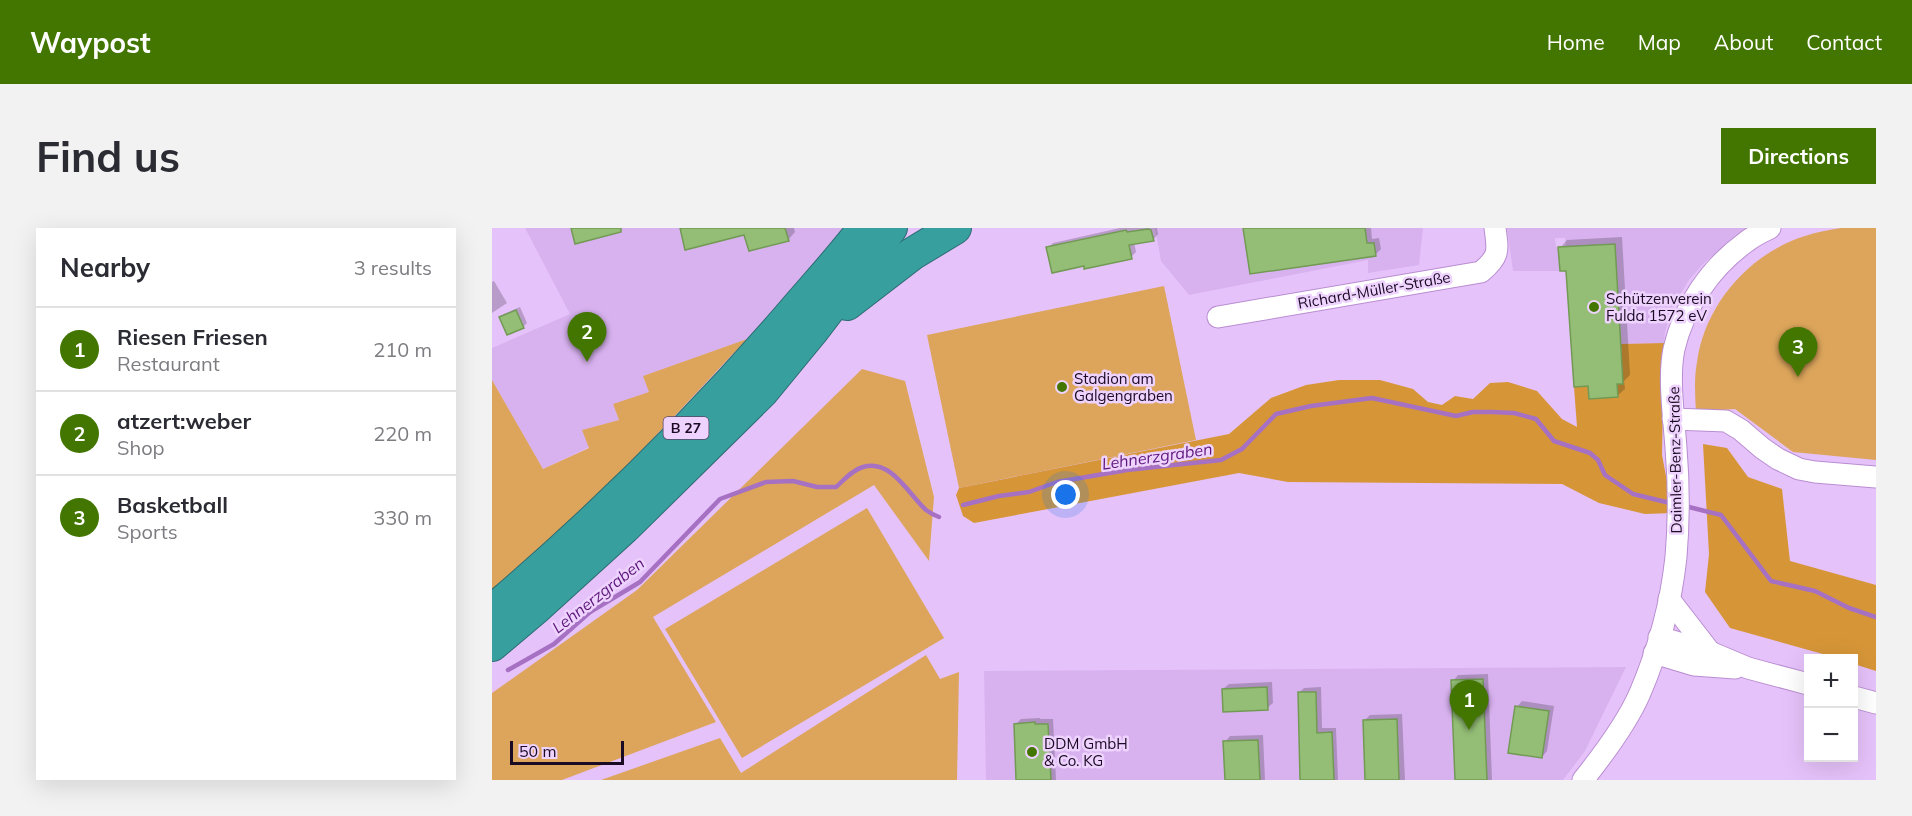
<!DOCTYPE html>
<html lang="en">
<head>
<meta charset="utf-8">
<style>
  :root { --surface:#fff; --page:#f2f2f3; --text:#2b2b33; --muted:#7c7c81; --line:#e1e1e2; --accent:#427600 }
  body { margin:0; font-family:Mulish,sans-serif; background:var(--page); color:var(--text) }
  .controls { position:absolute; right:18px; bottom:18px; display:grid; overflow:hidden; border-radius:0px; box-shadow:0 6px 24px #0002 }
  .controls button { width:54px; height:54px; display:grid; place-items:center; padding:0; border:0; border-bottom:2px solid var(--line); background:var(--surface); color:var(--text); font:30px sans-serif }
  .scale { position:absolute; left:18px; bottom:15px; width:114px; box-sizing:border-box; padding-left:6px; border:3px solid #1b0a23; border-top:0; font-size:16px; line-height:21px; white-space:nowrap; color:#1b0a23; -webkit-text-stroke:4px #eed3fe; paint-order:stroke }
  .you { position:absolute; left:574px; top:267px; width:21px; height:21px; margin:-15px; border:4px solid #fff; border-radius:50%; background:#1a73e8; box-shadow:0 0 0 9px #1a73e833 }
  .badge { display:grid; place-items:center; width:39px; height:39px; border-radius:50%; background:var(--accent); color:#fff; font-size:20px; font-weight:700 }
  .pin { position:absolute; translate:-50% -50px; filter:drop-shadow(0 2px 3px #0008) }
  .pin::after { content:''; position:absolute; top:32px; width:21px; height:18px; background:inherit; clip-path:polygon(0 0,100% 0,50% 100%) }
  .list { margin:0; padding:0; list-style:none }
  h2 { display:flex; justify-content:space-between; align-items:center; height:78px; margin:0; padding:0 24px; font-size:26px }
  h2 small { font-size:20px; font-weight:400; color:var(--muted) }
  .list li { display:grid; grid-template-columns:39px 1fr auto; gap:18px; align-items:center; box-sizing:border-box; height:84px; padding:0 24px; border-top:2px solid var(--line) }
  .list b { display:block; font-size:22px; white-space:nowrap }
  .list p { margin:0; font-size:20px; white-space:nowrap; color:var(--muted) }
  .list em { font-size:20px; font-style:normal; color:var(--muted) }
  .map { position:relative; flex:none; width:1384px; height:552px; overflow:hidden; border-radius:0px }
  header { display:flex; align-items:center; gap:36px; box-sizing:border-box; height:84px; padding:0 30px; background:var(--accent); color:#fff }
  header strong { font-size:28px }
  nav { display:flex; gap:33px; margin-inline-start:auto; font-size:21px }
  .intro { display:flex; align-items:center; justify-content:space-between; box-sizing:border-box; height:144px; padding:0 36px }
  h1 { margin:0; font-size:42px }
  .button { padding:15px 27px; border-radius:0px; background:var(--accent); color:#fff; font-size:21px; font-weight:700 }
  main { display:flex; gap:36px; padding:0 36px }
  aside { flex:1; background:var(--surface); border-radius:0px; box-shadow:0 6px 24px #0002 }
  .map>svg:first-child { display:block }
</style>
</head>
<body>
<header>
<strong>Waypost</strong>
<nav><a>Home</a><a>Map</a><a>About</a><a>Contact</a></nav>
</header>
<div class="intro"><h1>Find us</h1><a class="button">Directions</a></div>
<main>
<aside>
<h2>Nearby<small>3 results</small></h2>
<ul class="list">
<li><span class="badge">1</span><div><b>Riesen Friesen</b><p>Restaurant</p></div><em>210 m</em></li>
<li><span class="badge">2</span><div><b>atzert:weber</b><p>Shop</p></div><em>220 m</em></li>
<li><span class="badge">3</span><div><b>Basketball</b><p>Sports</p></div><em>330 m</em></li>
</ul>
</aside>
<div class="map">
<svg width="1384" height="552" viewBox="0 0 1384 552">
  <rect width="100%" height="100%" fill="#e6c2fa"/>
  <g fill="#d8b2ef">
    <path d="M33 0H354L255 111 151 148 158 164 121 176 127 192 91 202 97 219 51 241 0 152V120L78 86Z"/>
    <path d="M663 0H931L927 37 876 45V32L697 67 669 33Z"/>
    <path d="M1015 0H1254L1212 35 1197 52 1183 75 1178 88 1173 104 1172 115 1129 116 1123 16 1074 19 1073 10H1063L1064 19 1066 20 1068 43H1021Z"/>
    <path d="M1134 439 1093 523 1071 552H494L492 443Z"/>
  </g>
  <g fill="#dca55b">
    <path d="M1349 0H1384V232L1301 224 1243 181 1204 184C1203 167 1202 150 1205 134 1213 76 1258 25 1313 8 1325 4 1337 2 1349 0Z"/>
    <path d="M672 58 704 212 467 260 435 107Z"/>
    <path d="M255 111C173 198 92 287 0 363V152L51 241 97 220 90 202 127 192 121 176 157 164 151 148Z"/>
    <path d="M370 141 413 153 442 269 437 333 382 257 161 389 224 494 70 552H0V465L145 362Z"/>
    <path d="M375 280 452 410 250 530 173 401Z"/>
    <path d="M434 427 448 451 467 444 465 552H109L228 510 249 545Z"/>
  </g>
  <g fill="#d69638">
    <path d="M1172 115 1170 227 1181 285 1153 286 1107 275 1070 256 796 254 747 245 482 295 471 288 464 267 467 260 737 206 779 170 814 157 847 152H888L921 161 936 174 950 177 963 168 981 171 998 155 1016 154 1045 163 1070 191 1085 199 1082 159 1096 158 1097 171 1126 169 1125 156 1131 155 1129 116Z"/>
    <path d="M1211 216 1235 220 1256 249 1290 261 1298 333 1384 357V443L1362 436V430H1345L1238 400 1213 364 1217 326Z"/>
  </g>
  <g fill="#0003">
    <path d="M189 0H302L303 4 296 12 253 5Z"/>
    <path d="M628 0H665L666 6 661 12 642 14 644 24 639 29 593 36 556 20 561 15Z"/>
    <path d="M753 0H879L880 11 887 10 889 21 883 27Z"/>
    <path d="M1130 9 1138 147 1132 153 1133 161 1125 168 1068 20 1075 12Z"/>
    <path d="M2 53 15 75 0 85V54Z"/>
    <path d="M28 79 35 95 31 99 9 90 12 86Z"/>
    <path d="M996 446 1000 552H964L961 453 966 447Z"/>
    <path d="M780 454 781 475 775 480 731 461 737 456Z"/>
    <path d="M829 459 830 500H844L846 552H810L807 465 812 460Z"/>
    <path d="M1030 473 1062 478 1055 523 1050 529 1025 479Z"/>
    <path d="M910 486 913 552H874L872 493 878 487Z"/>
    <path d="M548 490V491H561L564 552H526L524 496 529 491Z"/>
    <path d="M771 507 773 552H734L733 514 738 508Z"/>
  </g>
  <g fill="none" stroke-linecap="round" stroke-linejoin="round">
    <g stroke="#a671c3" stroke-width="4.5">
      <path d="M471 277 507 268 537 264 565 254 635 242 729 232 750 221 784 186 819 178 880 170 964 188 981 184H1000L1022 185 1044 191 1062 213 1098 225 1106 232 1113 247 1141 266 1182 276"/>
      <path d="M1193 278 1229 287 1279 353 1323 363 1357 380 1384 389"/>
      <path d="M16 442 62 416 98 384 148 354 228 271 274 254 301 253 325 259H344C352 252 360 242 371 239 399 230 417 267 434 282 438 285 442 287 447 289"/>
    </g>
  </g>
  <g fill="#94be76" stroke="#729a54" stroke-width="1.5">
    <path d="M79 0H129V4L83 16Z"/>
    <path d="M188 0H293L297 13 257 23 252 7 193 22Z"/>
    <path d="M751 0H873L875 15H882L884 28 758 46Z"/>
    <path d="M656 1 659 2 662 13 637 17 640 31 592 41V38L560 45 554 19 634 2 635 4Z"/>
    <path d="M1123 16 1131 156H1125L1126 169 1097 171 1096 158 1082 159 1074 43H1068L1066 19Z"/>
    <path d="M24 82 32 100 15 107 7 89Z"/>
    <path d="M991 451 995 552H963L959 452Z"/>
    <path d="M775 459 776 482 731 484 730 461Z"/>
    <path d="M806 464H824L825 505 840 504 842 552H808Z"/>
    <path d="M1023 478 1057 483 1050 530 1016 525Z"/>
    <path d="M905 491 907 552H873L871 492Z"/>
    <path d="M543 494V496H556L559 552H524L522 496Z"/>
    <path d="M766 512 768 552H733L731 513Z"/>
  </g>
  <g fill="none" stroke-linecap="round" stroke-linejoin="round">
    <defs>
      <g id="minor">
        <path d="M726 89 989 44C1008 28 1006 23 1003 0"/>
        <path d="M1181 191 1234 193 1249 202 1270 220 1286 231 1307 241 1323 244 1384 249"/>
        <path d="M1177 371 1218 424"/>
        <path d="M1167 409 1218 424 1256 440 1316 456"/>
        <path d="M1162 425 1202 437 1243 440"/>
        <path d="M1362 469 1384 475"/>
        <path d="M1091 552C1111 527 1135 495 1148 465 1166 423 1179 375 1184 329 1187 293 1187 256 1184 220 1182 191 1176 149 1182 121 1192 78 1219 39 1254 14 1261 8 1270 4 1278 0"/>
      </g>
      <g id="highway">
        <path d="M355 76 420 26 463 0"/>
        <path d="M0 383C108 291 209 191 301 84 325 56 350 29 372 0"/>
        <path d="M0 417 45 379 132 300 270 164 321 102 399 0"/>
      </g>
    </defs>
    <use href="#minor" stroke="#b98dd1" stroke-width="23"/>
    <use href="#highway" stroke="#2d6b72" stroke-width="34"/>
    <use href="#minor" stroke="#fff" stroke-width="21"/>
    <use href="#highway" stroke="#379f9d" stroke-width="32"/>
  </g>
  <g fill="#427600" stroke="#eed3fe" stroke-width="2">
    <circle cx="1102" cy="79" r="6"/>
    <circle cx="570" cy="159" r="6"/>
    <circle cx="540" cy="524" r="6"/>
  </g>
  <g text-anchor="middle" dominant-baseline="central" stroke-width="5" stroke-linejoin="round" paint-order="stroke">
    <rect fill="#eed3fe" stroke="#5a4665" stroke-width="1.5" x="171.5" y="189" width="45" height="22" rx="4.5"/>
    <g font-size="14" font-weight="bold" fill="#1b0a23">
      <text x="194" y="200">B 27</text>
    </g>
    <g font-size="15" fill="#1b0a23" stroke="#eed3fe">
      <text transform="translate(882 62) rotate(-10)">Richard-Müller-Straße</text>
      <text transform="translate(1183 232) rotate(-91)">Daimler-Benz-Straße</text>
    </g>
    <g font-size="15" fill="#1b0a23" stroke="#eed3fe" text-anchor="start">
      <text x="1114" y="70">Schützenverein<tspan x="1114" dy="17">Fulda 1572 eV</tspan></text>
      <text x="582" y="150">Stadion am<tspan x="582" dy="17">Galgengraben</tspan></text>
      <text x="552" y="515">DDM GmbH<tspan x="552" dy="17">&amp; Co. KG</tspan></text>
    </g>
    <g font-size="16" font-style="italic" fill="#5c167a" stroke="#eed3fe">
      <text transform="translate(665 228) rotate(-8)">Lehnerzgraben</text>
      <text transform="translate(106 367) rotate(-38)">Lehnerzgraben</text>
    </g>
  </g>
</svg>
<div class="controls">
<button>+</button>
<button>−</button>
</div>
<div class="scale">50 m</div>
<div class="you"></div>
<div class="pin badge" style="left:977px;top:502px">1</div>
<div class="pin badge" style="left:95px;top:134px">2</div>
<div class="pin badge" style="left:1306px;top:149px">3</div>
</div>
</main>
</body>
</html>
